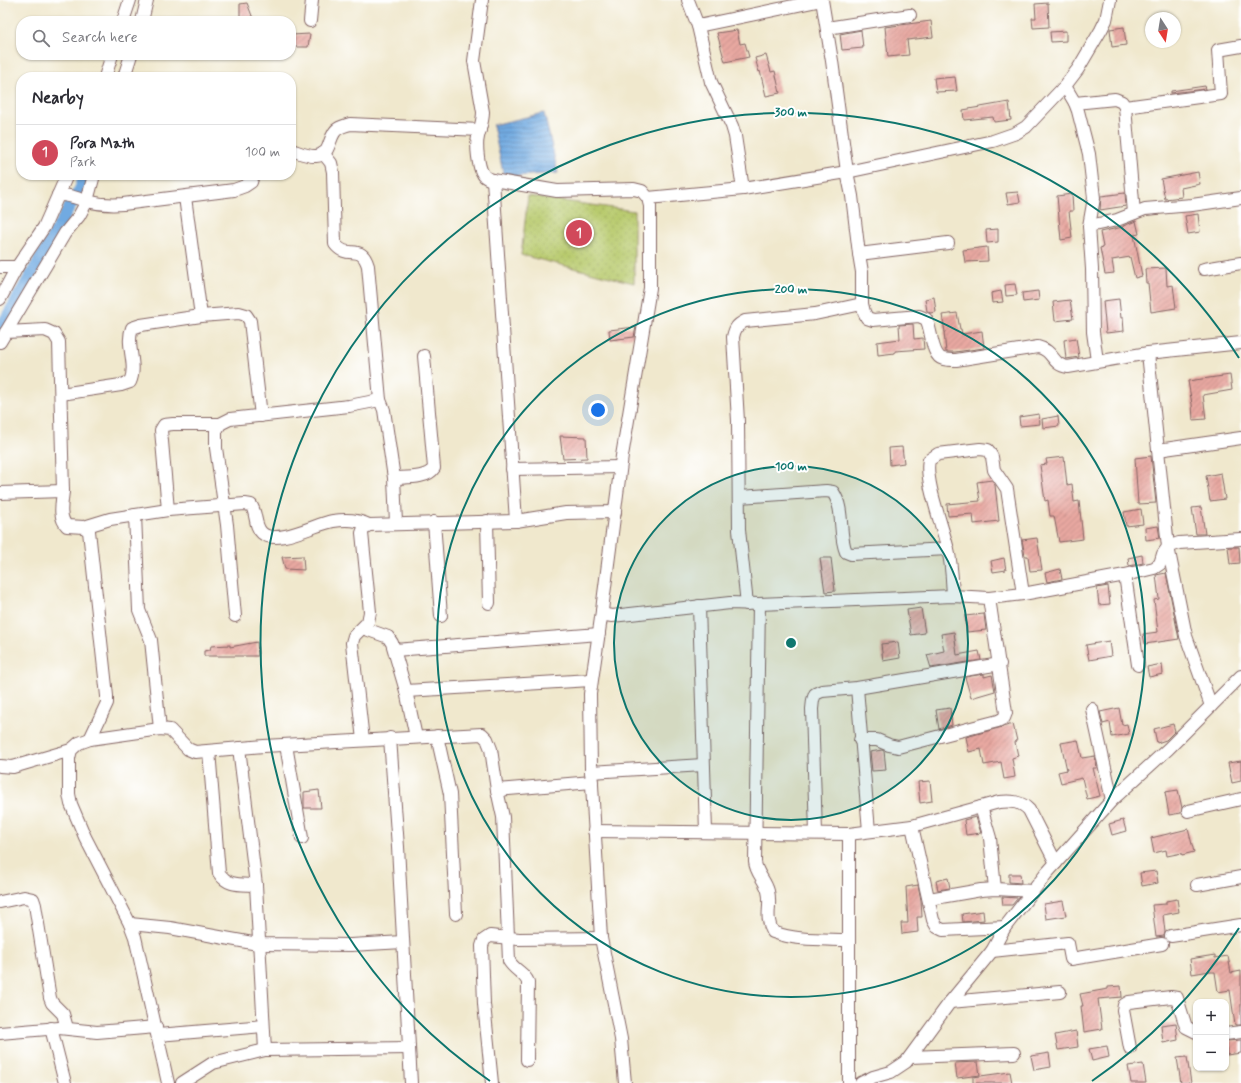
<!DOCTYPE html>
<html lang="en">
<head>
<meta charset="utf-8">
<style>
  :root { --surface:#fff; --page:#f2f2f3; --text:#2b2b33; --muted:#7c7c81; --line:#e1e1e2; --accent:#d1495b }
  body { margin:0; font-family:Mynerve,sans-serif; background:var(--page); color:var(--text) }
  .controls { position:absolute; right:12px; bottom:12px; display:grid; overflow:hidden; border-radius:8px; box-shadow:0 1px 3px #0004 }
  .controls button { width:36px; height:36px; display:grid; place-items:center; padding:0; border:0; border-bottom:1px solid var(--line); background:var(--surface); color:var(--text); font:20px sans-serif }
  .compass { position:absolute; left:1145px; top:12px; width:36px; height:36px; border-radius:50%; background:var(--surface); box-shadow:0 1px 3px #0004; rotate:168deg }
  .you { position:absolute; left:598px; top:410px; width:14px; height:14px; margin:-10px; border:3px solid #fff; border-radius:50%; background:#1a73e8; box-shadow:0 0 0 6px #1a73e833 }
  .badge { display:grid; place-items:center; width:26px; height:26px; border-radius:50%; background:var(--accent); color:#fff; font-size:13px; font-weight:700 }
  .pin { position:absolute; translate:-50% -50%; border:2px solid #fff; box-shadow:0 1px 4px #0006 }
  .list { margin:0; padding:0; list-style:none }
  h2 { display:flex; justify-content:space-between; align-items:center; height:52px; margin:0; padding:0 16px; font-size:17px }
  h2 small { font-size:13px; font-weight:400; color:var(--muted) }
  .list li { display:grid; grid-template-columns:26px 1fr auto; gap:12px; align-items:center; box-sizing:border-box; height:56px; padding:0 16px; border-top:1px solid var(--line) }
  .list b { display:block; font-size:15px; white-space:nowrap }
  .list p { margin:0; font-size:13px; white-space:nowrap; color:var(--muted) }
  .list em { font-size:13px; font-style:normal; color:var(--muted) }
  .icon { flex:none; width:22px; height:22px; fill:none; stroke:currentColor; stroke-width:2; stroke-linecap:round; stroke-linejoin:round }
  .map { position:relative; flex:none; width:1241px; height:1083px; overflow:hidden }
  .search { position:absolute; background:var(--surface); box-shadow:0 1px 3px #0004; left:16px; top:16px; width:280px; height:44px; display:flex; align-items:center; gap:10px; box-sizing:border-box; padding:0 14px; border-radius:16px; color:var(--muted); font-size:15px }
  .panel { position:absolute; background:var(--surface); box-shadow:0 1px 3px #0004; left:16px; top:72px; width:280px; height:108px; border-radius:16px }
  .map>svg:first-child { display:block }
</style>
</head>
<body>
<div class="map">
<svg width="1241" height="1083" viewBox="0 0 1241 1083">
  <defs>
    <pattern id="green-dots" width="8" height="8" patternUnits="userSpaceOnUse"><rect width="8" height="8" fill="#b8ca6d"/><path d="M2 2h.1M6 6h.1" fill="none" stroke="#a0ad5f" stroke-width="1.8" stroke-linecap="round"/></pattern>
    <pattern id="water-rules" width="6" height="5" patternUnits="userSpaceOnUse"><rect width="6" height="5" fill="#71aae1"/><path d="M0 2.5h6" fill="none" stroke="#5f8ab7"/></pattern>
    <pattern id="building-hatch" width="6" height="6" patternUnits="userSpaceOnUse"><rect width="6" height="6" fill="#e8a8a1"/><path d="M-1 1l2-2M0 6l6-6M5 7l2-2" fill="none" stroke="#be8883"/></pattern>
  </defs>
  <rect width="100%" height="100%" fill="#fff"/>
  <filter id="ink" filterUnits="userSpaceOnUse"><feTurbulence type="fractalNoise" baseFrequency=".025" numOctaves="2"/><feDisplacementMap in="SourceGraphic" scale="8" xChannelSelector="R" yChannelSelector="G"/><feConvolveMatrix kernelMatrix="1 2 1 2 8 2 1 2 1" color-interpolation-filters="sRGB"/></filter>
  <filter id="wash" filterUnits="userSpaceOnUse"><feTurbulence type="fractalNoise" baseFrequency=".012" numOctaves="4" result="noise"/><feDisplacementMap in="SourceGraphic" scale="16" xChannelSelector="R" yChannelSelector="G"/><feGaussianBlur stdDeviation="0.9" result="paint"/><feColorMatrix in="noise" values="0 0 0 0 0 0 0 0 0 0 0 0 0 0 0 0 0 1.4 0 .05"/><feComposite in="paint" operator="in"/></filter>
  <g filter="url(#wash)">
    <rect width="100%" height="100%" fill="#f0e8cd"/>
    <path fill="url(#green-dots)" stroke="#81744c" d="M528 196 634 211V283L521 255Z"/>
    <path fill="url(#water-rules)" stroke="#5e6486" d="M544 113 558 173 504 177 493 125Z"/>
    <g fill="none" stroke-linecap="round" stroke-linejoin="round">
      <path stroke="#71aae1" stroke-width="12" d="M0 329 80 189 85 175"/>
    </g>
    <g id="blocks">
      <g fill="url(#building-hatch)">
        <path d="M247 3 254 21H240V4Z"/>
        <path d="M1048 3 1049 27 1033 28 1032 18H1036L1035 4Z"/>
        <path d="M931 21 933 37 907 40 909 55 888 57 885 27Z"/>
        <path d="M1124 27 1126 45 1112 47 1110 29Z"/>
        <path d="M737 30 740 44 745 43 749 57 725 62 717 33Z"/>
        <path d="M861 30 863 48 842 50 840 34Z"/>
        <path d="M1066 31V41L1051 42 1050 32Z"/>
        <path d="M310 34 308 47H291V35Z"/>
        <path d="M766 55 771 72 775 71 780 93 766 96 760 71 759 72 755 58Z"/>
        <path d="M943 77V78L955 77 957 91 936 92 934 78Z"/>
        <path d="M1205 86 1206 89 1171 93V91Z"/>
        <path d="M1009 102 1011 120 994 122 993 117 964 120 963 110Z"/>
        <path d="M1198 172 1200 184 1181 188 1182 197 1165 199 1161 179Z"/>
        <path d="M1018 192 1020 202 1008 204 1006 193Z"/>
        <path d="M1125 193 1126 206 1100 210 1101 196Z"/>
        <path d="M1072 194 1073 211H1069L1072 238 1061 240 1057 196Z"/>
        <path d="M1198 214 1200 232 1188 234 1185 216Z"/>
        <path d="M1136 221 1139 234 1134 235 1142 276 1135 278 1130 257 1112 260 1114 273 1105 274 1100 248 1103 247 1100 232 1123 227V226Z"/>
        <path d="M998 229V242L987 243 986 230Z"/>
        <path d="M987 247 988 261 965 262 963 250Z"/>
        <path d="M1166 268 1167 286 1173 285 1176 308 1151 312 1148 283H1146L1145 269Z"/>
        <path d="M1015 284 1017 295 1006 296 1005 285Z"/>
        <path d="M1001 291 1003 302 992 303 991 293Z"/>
        <path d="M1038 291 1039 300 1023 302 1022 293Z"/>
        <path d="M934 297 936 312 930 313 927 311 925 299Z"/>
        <path d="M1119 299 1121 318H1123L1124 331 1106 333 1103 301Z"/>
        <path d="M1070 300 1073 319 1055 321 1053 302Z"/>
        <path d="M957 313 960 329H961L962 334 982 331 984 348 955 352H946L944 332H945L942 315Z"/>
        <path d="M913 324 914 339 923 338 924 349 895 351V353L878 355 877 342 900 339 899 325Z"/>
        <path d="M636 327 634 337 610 340 609 330Z"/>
        <path d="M1076 338 1079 357 1066 359 1064 340Z"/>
        <path d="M1230 375 1232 390 1203 395 1206 419 1193 420 1192 404 1188 381Z"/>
        <path d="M1039 414 1040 424 1020 426 1019 417Z"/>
        <path d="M1058 416 1059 426 1043 428 1042 419Z"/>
        <path d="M560 436 586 437 587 458 563 459Z"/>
        <path d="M902 447 904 463 890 465 889 448Z"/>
        <path d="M1151 456 1156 503 1138 504 1135 458Z"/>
        <path d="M1064 457 1067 485 1072 484 1074 502 1079 501 1083 539 1059 542 1054 516H1050L1048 500 1045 501 1040 465 1047 464 1046 459Z"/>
        <path d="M1221 473 1225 499 1210 501 1206 476Z"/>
        <path d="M992 480 995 485 999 521 974 524 973 514 948 516 947 504 980 501 977 482Z"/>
        <path d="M1201 507 1205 534H1196L1192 508Z"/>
        <path d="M1141 509 1143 524 1126 526 1124 512Z"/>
        <path d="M1158 526 1160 538 1146 540 1145 528Z"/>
        <path d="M1037 538 1042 570 1030 571 1028 556H1025L1022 540Z"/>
        <path d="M1228 547H1239L1240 563 1230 564Z"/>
        <path d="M1142 555 1143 563 1129 566 1128 558Z"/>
        <path d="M303 556 304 570 285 569 282 557Z"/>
        <path d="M820 558H831L835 591 825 592Z"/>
        <path d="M1004 558 1006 570 993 572 991 561Z"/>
        <path d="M1060 569 1062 579 1047 582 1045 573Z"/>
        <path d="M1166 573 1179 639 1145 644 1143 634 1158 632 1154 600 1159 599 1156 575Z"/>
        <path d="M1108 586 1110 604 1099 605 1097 588Z"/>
        <path d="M921 608 925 633 911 635 907 610Z"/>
        <path d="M984 614 986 630 967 632 965 616Z"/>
        <path d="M954 632 957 655 979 651 981 660 931 668 927 655 944 651 941 634Z"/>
        <path d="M1109 641 1111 656 1089 660 1086 645Z"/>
        <path d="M257 642 258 656H204V651L210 650 211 646 230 645V647Z"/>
        <path d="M898 642 900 658 883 661 881 644Z"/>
        <path d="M1162 664 1163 674 1149 677 1147 667Z"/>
        <path d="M984 674V677L992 675 995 691 971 698 965 677Z"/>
        <path d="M950 708 952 725 939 729 936 710Z"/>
        <path d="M1119 708 1122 725 1127 724 1129 734 1112 737 1110 722 1103 724 1100 712Z"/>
        <path d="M1013 724 1017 741 1015 742 1018 756 1012 758 1015 777 1004 779 1001 762 984 765 981 749 969 752 966 737Z"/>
        <path d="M1173 724 1175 731 1166 740 1157 743 1154 729Z"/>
        <path d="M1078 740 1082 758 1095 756 1097 768H1093L1100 796 1087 799 1082 778 1061 783 1058 772 1067 770 1061 743Z"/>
        <path d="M882 750 884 751 886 770 872 771 870 752Z"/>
        <path d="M1241 761V781L1232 783 1228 763Z"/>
        <path d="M930 781 932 801 920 803 918 782Z"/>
        <path d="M319 790 321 808H304V792Z"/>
        <path d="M1178 790 1182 808 1181 813 1169 815 1165 792Z"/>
        <path d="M976 817 981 833 966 835 964 820Z"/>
        <path d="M1123 820 1126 831 1112 835 1109 824Z"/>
        <path d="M1188 829 1194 852 1182 855V853L1167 856 1166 850 1154 853 1151 838Z"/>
        <path d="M1156 871 1158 883 1142 886 1140 873Z"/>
        <path d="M1009 874H1020L1021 883 1009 882Z"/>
        <path d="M948 878 950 888 938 890 936 881Z"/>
        <path d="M918 885 921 900 922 917H917L918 932 902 934 901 923H908L906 887Z"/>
        <path d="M1002 897 1017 898V899L1012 905H1003Z"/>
        <path d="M1177 899 1179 912 1163 915 1165 932 1164 936 1156 937 1152 905 1166 904V901Z"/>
        <path d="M1063 901 1066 916 1046 919 1044 904Z"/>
        <path d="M983 911 984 920 963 922 962 914Z"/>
        <path d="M1215 955V958L1228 956 1231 973 1241 971V1025H1235L1230 990 1218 992 1215 972H1210V971L1192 974 1190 959Z"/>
        <path d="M1121 986 1122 997 1098 999 1102 1029 1084 1032 1081 1006H1083L1080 994 1108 989V987Z"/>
        <path d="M1176 1023 1178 1040 1163 1043 1161 1025Z"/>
        <path d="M1076 1031 1078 1047 1058 1050 1055 1035Z"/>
        <path d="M1241 1040V1053L1227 1055 1226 1041Z"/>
        <path d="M1107 1046 1109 1057 1092 1061 1089 1049Z"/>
        <path d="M1049 1053 1051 1067 1034 1070 1031 1056Z"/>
        <path d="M1187 1057 1191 1083H1181L1177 1058Z"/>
        <path d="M978 1062 980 1075 957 1078 955 1063Z"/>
        <path d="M1143 1064 1146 1083H1131L1128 1066Z"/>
        <path d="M1010 1072 1012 1083H973V1077Z"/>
      </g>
    </g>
  </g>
  <g filter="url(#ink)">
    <use href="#blocks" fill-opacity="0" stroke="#846564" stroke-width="1"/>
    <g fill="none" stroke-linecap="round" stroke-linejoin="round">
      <defs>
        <g id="minor">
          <path d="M482 0 474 61 483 112C483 121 480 128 478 137 476 145 478 167 483 174 485 178 489 179 493 180L557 191 634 189 642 191 648 198 650 206V288L622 456 603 602 602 611 606 615 612 616 730 603 759 604 953 596 989 598 1023 594 1125 575 1154 568 1160 564 1163 554 1168 547 1179 543 1241 539"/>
          <path d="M688 0 698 26 711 82 732 126 735 136 743 189"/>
          <path d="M822 0 832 61 847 172 852 196 859 254 862 272V304L864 312 867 318 873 320 919 316 926 319C932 329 931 356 943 359 947 360 952 360 956 360L1038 347C1055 351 1051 365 1068 367L1148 353 1241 343"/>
          <path d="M123 21 130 0"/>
          <path d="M142 21 147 0"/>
          <path d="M310 21 312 0"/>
          <path d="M698 26 822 0"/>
          <path d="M827 28 910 15"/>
          <path d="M105 77 112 55"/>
          <path d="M124 77 131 55"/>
          <path d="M1065 86 1075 103 1078 111 1089 154 1094 198 1089 226 1092 269 1093 332 1097 361"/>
          <path d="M1075 103 1115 99 1122 102 1125 107 1134 213"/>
          <path d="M1125 107 1221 94 1218 50 1241 46"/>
          <path d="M291 150C298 152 309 157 316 156 330 155 328 142 334 133 337 127 344 126 350 124L480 130"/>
          <path d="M323 153 331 163 333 172 335 244C348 261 361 242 368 266L380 400 384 410 394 478 396 523"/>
          <path d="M493 180 516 521"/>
          <path d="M58 195C69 194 76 198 86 201 98 204 111 205 123 204L234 190 245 186 251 182 253 175"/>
          <path d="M185 197 201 316"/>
          <path d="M648 198 743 189 847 172 993 141 1016 133 1026 127 1065 86 1078 69 1101 30 1106 20 1110 0"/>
          <path d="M1089 226 1117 220 1145 209 1192 205 1241 198"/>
          <path d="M859 254 948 243"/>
          <path d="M0 267H17"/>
          <path d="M1204 269 1241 263"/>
          <path d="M0 299 17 267 44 227 67 175"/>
          <path d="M6 332 45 330 54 334 59 342 63 491C62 503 58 517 67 526L84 527 89 531 107 696V703L90 739"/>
          <path d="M0 342 65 233 79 216 87 201 94 175"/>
          <path d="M1148 353 1168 547 1186 636 1211 706"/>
          <path d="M61 394 121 385 130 382C138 364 125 345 132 328L141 325 201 316 239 313 246 315 250 321 261 416"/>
          <path d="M1158 450 1241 438"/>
          <path d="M512 469 620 467"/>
          <path d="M394 478C406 477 427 479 434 468L424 356"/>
          <path d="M0 493 63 491"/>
          <path d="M739 497 826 491 833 492C845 510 838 533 846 552L851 554 948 549"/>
          <path d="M168 510 161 430 164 425 173 424H220"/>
          <path d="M135 515 139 610 151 640 160 729"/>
          <path d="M487 521 489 603"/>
          <path d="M434 522 441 616"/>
          <path d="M84 527 110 519 168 510 245 504 251 505C257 513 254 526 262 533 277 546 315 524 333 521 346 519 357 519 369 525"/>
          <path d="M1125 575 1138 665"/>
          <path d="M953 596C952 580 952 565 948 550 943 527 924 480 929 460L938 454 980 449 988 450 992 457 994 470 1007 489 1023 594"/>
          <path d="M747 604 739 530 738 421 733 337C735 328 737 325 745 321L815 314 862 304"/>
          <path d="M759 604 755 862C756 873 765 880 768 891 772 906 764 916 773 932 797 941 823 939 848 940"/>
          <path d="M699 606 706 832"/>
          <path d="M602 611 590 694 591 768 601 938 621 1039 625 1083"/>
          <path d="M235 616 227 525 216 448V431L220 424 230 419 349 406 380 400"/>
          <path d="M363 628 388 637 392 643 406 691 416 737"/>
          <path d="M395 650 599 634"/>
          <path d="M857 688 869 831"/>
          <path d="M406 691 591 680"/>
          <path d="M1092 709 1112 800"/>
          <path d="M437 736 450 794 456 914"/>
          <path d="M390 738 398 847 411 1083"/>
          <path d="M363 740 352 643 354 636 368 622 370 612 362 533 364 528 369 525 516 521 566 513 615 512"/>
          <path d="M860 740H877L889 745 898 747 998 721 1004 718 1006 713 989 598"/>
          <path d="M286 745 302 838"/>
          <path d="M239 748 256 885 265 1050"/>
          <path d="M209 751 219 873C228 887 241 884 256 885"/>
          <path d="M0 766 13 767 71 750"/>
          <path d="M591 772 703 765"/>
          <path d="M497 790 592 782"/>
          <path d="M981 807 990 838 995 889"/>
          <path d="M1188 811 1241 799"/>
          <path d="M912 826 933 920 937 927 943 930 1005 927"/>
          <path d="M594 831 849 834 912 826 999 802C1011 801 1021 801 1029 810L1056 863"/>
          <path d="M816 833 812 709 813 700 815 694 822 691 857 688 1000 664"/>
          <path d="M849 834V1083"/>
          <path d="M1197 885 1241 877"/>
          <path d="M929 899 981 890 995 889 1033 891"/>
          <path d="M0 902 24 897 33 899 35 905 50 998 52 1003 63 1014 67 1028"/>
          <path d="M130 924 170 928 258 944 351 945 403 942"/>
          <path d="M1171 936 1241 925"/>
          <path d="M992 951 1068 943 1071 959 1162 944"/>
          <path d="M950 1002 1060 992"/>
          <path d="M51 1028 65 1083"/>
          <path d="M0 1033 59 1028 97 1032 156 1027"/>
          <path d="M1226 1034 1241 1032"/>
          <path d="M158 1035 263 1026"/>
          <path d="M1130 1048 1123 1010 1124 1005 1129 1002 1171 997 1177 998 1186 1027 1196 1032"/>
          <path d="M910 1057 1014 1053"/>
          <path d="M168 1083 135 937 130 924 85 837 71 804 69 794V758L71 750 79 743 90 739 160 729 170 730 188 749 195 752 264 746 482 734 487 739 491 749 497 790 503 817 509 961C515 971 524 972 528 982L527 1060"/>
          <path d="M182 1083 213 1063 265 1050 409 1048"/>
          <path d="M492 1083 484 1004 482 946 484 940 490 936 519 939 601 938"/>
          <path d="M861 1083 873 1077 891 1072 906 1062 950 1002 992 951 1005 927 1046 874 1112 800 1168 749 1241 676"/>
        </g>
      </defs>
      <use href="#minor" stroke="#846564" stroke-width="14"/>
      <use href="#minor" stroke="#fff" stroke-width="12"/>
    </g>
  </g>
  <circle cx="791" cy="643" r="177" fill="#0f766e" fill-opacity=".12"/>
  <g fill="none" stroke="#0f766e" stroke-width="2">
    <circle cx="791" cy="643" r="177"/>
    <circle cx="791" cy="643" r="354"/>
    <path d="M1239 928A531 531 0 0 1 1092 1081M490 1081A531 531 0 1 1 1239 358"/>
  </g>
  <circle cx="791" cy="643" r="6" fill="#0f766e" stroke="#fff" stroke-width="2"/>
  <g font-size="12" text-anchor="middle" font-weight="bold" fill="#0f766e" stroke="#fff" stroke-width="4" stroke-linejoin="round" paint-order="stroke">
    <text x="791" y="116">300 m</text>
    <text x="791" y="293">200 m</text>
    <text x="791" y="470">100 m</text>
  </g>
</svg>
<div class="controls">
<button>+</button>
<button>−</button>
</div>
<svg class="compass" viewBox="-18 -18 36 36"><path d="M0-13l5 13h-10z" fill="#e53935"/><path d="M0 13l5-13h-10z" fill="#7c7c81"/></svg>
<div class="you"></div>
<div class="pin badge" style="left:579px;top:233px">1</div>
<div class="search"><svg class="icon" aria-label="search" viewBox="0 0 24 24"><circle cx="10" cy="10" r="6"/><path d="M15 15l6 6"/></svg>Search here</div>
<section class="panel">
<h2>Nearby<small></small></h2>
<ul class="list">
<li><span class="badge">1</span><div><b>Pora Math</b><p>Park</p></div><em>100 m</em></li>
</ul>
</section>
</div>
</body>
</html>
